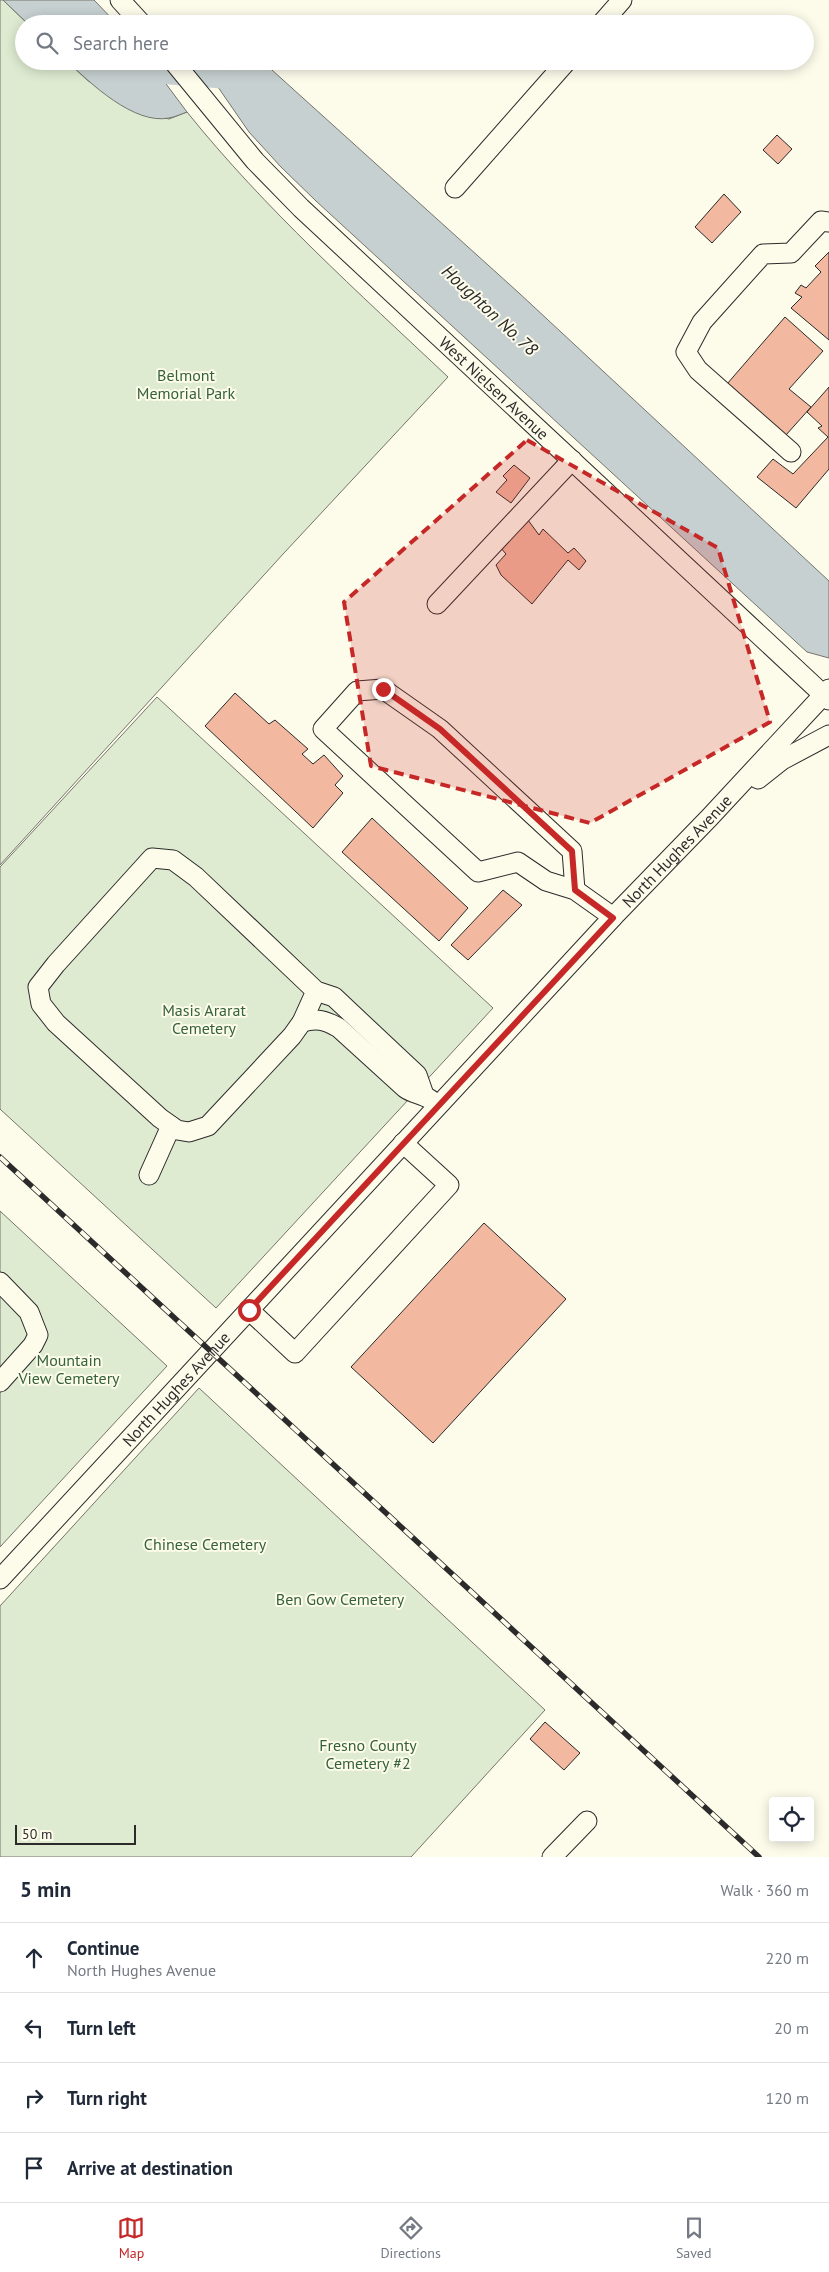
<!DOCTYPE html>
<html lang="en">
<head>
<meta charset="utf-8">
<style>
  :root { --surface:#fff; --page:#f6f6f7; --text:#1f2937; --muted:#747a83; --line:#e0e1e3; --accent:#c62828 }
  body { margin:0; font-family:"PT Sans",sans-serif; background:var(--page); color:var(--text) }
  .controls { position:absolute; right:15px; bottom:15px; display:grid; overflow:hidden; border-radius:5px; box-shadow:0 2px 12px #0003 }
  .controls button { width:45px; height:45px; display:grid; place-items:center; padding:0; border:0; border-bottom:1px solid var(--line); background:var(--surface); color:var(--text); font:25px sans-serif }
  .scale { position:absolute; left:15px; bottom:12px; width:121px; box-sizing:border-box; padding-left:5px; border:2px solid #2b2b2b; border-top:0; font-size:14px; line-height:18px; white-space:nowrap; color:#2b2b2b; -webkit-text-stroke:4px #fdfbea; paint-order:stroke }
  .stop { position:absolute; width:15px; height:15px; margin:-11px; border:4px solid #c62828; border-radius:50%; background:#fff }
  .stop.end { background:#c62828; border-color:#fff; box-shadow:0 1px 5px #0008 }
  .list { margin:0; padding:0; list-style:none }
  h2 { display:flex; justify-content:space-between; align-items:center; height:65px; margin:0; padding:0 20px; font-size:21px }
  h2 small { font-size:16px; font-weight:400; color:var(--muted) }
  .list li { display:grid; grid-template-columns:32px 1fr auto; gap:15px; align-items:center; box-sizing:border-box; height:70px; padding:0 20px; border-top:1px solid var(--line) }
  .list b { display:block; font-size:19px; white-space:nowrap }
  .list p { margin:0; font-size:16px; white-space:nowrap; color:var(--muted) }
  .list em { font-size:16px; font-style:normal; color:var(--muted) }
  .icon { flex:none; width:28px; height:28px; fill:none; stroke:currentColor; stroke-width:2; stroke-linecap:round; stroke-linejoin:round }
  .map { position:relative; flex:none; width:829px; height:1857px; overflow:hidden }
  .search { position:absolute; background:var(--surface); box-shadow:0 2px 12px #0003; left:15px; right:15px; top:15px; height:55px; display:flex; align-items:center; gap:12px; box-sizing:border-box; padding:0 18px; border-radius:28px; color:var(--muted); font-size:19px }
  .sheet { height:345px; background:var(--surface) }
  nav { display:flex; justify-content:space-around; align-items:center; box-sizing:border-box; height:70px; border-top:1px solid var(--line); background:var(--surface); font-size:14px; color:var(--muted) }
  nav a { display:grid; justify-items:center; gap:2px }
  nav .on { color:var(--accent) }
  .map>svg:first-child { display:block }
</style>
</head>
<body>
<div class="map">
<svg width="829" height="1857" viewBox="0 0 829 1857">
  <rect width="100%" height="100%" fill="#fdfbea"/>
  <g fill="#deebd1" stroke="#74746e">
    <path d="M0 0H3L28 24H24V61H67L87 80 132 110 169 119 187 112C265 209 358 292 448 377L284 553 0 865Z"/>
    <path d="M157 697 493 1008 216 1308 0 1109V867Z"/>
    <path d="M0 1211 167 1366 0 1547Z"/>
    <path d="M199 1388 545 1710 411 1857H0V1606Z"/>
  </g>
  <g fill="#c7d0d0" stroke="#74746e">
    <path d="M3 0H94L117 24H28Z"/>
    <path d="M67 61H149L187 112C181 114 175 117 169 118 134 125 90 83 67 61Z"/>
    <path d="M200 61H262L519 293 829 581V658L807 652 316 201 281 167 249 132Z"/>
  </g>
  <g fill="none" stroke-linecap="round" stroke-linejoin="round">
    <path stroke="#c7d0d0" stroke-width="18" d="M121 61C149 80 202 76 235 81"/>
  </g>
  <g fill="#f2b8a0" stroke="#2b2b2b">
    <path d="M777 135 792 149 778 164 763 150Z"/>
    <path d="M724 194 741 212 712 243 695 227Z"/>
    <path d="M829 252V340L791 308 802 297 795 293 801 285 806 288 821 272 815 266Z"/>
    <path d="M785 317 823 351 789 389 811 407 786 435 727 384Z"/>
    <path d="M829 387V469L796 508 757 477 773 459 793 474 828 437 818 428 822 426 807 412Z"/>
    <path d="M514 465 530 478 511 503 496 492 507 480 503 476Z"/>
    <path d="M528 520 539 535 543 529 568 553 574 548 586 561 579 570 568 560 532 604 501 575 496 565 506 554 500 547Z"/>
    <path d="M235 693 269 724 275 720 308 749 302 754 313 764 324 755 343 776 335 785 343 793 313 828 205 726Z"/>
    <path d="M372 818 468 908 439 941 342 852Z"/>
    <path d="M503 890 522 905 468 960 451 945Z"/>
    <path d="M484 1223 566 1299 433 1443 351 1367Z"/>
    <path d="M545 1722 580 1753 564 1770 530 1739Z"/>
  </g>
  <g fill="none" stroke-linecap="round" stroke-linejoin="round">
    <defs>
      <g id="minor">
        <path d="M120 0 142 24"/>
        <path d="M601 24 622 0"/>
        <path id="s1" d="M173 61 255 161 301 208 829 700"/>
        <path d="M455 188 567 61"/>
        <path d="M791 452 698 370 686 352 702 322 763 254 791 253 821 221 829 222"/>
        <path d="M437 604 572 460"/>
        <path d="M758 779 782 760 829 735"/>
        <path d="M575 890 572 851 440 729 383 689 357 691 323 729 478 872 518 862 546 881 575 890 613 917"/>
        <path d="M316 991 302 1022 292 1036 208 1126 189 1132 177 1130 160 1118 56 1023 41 1004 38 987 56 964 152 858 173 860 196 877 316 991 334 997 417 1075 424 1095"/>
        <path d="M302 1022C317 1018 325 1020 339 1028L405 1088C413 1094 423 1094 431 1100"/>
        <path d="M149 1175 171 1126"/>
        <path d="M0 1282 29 1312 38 1335 33 1345 0 1382"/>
        <path d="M249 1310 295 1353 449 1185 403 1143"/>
        <path id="s2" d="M0 1579 613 917 710 817 829 689"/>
        <path d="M552 1857 587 1821"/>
      </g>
    </defs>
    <use href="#minor" stroke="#2b2b2b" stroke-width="21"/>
    <use href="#minor" stroke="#fdfbea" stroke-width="19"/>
    <defs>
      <path id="rail" d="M0 1157 759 1857"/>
    </defs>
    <use href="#rail" stroke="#2b2b2b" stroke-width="5.5"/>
    <use href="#rail" stroke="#fdfbea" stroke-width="4" stroke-dasharray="11" stroke-linecap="butt"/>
  </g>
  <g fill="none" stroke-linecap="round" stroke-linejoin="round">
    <path stroke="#c62828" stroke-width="6" d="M249 1310 613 918 575 890 572 851 440 729 383 689"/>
  </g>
  <path fill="#c62828" fill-opacity="0.2" stroke="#c62828" stroke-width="4" stroke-dasharray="10 6" stroke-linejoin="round" d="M527 440 718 548 770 722 590 823 371 766 344 602Z"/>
  <g text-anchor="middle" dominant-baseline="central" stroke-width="4" stroke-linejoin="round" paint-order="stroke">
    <g font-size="16" fill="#34623c" stroke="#fdfbea">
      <text x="186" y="375">Belmont<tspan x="186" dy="18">Memorial Park</tspan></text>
      <text x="204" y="1010">Masis Ararat<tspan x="204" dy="18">Cemetery</tspan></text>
      <text x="69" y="1360">Mountain<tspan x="69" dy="18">View Cemetery</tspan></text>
      <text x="205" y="1544">Chinese Cemetery</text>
      <text x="340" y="1599">Ben Gow Cemetery</text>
      <text x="368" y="1745">Fresno County<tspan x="368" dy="18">Cemetery #2</tspan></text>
    </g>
    <g font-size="16" fill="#2b2b2b" stroke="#fdfbea">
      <text stroke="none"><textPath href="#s1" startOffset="459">West Nielsen Avenue</textPath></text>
      <text stroke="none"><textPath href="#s2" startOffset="994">North Hughes Avenue</textPath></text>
      <text stroke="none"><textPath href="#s2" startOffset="259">North Hughes Avenue</textPath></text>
    </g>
    <g font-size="18" font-style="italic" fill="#2b2b2b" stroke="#fdfbea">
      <text transform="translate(490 310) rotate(43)">Houghton No. 78</text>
    </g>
  </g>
</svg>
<div class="controls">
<button><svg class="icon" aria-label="locate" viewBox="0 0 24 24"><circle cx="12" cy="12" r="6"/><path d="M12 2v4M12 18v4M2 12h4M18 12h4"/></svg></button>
</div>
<div class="scale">50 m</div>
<div class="stop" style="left:249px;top:1310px"></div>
<div class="stop end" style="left:383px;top:689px"></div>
<div class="search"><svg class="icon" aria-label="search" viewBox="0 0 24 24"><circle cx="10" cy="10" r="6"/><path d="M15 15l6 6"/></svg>Search here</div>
</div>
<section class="sheet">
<h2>5 min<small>Walk · 360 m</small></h2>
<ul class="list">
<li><svg class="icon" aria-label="ahead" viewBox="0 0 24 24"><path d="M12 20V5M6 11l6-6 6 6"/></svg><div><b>Continue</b><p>North Hughes Avenue</p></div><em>220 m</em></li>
<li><svg class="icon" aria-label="left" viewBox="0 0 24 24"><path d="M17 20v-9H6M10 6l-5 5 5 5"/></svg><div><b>Turn left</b></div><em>20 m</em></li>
<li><svg class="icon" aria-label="right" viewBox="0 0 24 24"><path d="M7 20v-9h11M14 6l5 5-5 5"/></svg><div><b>Turn right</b></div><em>120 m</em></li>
<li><svg class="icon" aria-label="arrive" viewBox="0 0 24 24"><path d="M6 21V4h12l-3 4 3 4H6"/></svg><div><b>Arrive at destination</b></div></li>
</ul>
</section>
<nav>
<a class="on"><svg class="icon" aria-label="map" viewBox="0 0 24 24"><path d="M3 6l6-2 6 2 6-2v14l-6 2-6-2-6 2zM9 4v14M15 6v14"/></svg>Map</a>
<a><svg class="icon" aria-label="directions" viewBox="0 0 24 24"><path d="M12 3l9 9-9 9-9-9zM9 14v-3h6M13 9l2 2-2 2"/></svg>Directions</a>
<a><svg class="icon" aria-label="saved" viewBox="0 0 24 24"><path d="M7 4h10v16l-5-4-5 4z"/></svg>Saved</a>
</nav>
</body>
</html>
